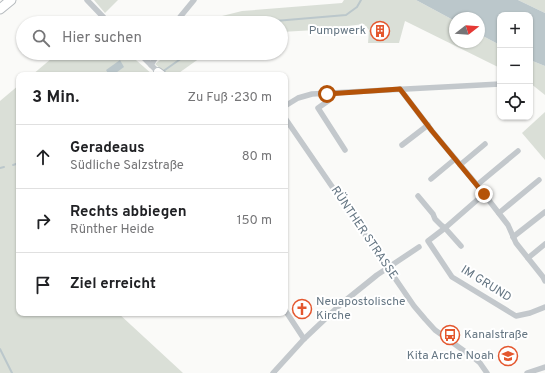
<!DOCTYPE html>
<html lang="de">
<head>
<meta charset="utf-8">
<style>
  :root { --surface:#fff; --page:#f2f2f2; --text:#202124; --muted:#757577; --line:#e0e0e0 }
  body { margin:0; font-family:Overpass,sans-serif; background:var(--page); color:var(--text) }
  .controls { position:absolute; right:12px; top:12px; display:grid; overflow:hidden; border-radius:8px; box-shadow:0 1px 3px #0004 }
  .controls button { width:36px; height:36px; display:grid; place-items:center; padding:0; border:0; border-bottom:1px solid var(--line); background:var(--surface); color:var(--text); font:20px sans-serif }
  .compass { position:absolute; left:449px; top:12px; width:36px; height:36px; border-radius:50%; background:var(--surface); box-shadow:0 1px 3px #0004; rotate:73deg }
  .stop { position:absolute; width:12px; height:12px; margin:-9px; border:3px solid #b45309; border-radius:50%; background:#fff }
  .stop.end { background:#b45309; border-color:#fff; box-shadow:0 1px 4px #0008 }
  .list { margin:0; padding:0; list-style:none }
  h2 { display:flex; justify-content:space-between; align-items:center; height:52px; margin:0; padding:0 16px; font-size:17px }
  h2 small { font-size:13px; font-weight:400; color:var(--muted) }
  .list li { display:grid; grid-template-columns:26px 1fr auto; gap:12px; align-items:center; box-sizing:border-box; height:64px; padding:0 16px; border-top:1px solid var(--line) }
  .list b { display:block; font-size:15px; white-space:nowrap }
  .list p { margin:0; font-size:13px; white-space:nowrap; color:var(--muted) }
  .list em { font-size:13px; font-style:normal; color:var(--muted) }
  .icon { flex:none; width:22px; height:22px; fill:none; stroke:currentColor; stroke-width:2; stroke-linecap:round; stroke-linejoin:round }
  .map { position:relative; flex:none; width:545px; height:373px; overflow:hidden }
  .search { position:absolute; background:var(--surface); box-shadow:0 1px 3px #0004; left:16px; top:16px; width:272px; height:44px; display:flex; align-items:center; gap:10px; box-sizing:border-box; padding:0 14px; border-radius:22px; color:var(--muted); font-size:15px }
  .panel { position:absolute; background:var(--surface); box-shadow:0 1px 3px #0004; left:16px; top:72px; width:272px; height:244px; border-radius:8px }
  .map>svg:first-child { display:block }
</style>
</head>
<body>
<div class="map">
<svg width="545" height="373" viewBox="0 0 545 373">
  <rect width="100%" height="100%" fill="#fafaf8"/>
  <g fill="#dadfd7">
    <path d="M94 0H118L105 13Z"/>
    <path d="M344 0H416L455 21V42H479V34L500 45V68L405 21 399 43H368L369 30 364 24 316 30 281 32V23H212L222 16 242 11 342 3Z"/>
    <path d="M518 0H545V13Z"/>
    <path d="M58 53H128L153 75H32Z"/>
    <path d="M169 53H207L176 75H168L155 64Z"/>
    <path d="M530 60 545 66V95L530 83Z"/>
    <path d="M19 85V198L16 218 19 221V313H118L183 373H0V101Z"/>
    <path d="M545 112V160L522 133Z"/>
  </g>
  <g fill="#bbc7cb">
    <path d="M416 0H518L545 13V66L530 60V15H500V45L479 34V18H455V21Z"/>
    <path d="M120 60 124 67 113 75H109L106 70Z"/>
  </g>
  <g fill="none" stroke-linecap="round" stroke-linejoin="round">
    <g stroke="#bbc7cb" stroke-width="2">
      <path d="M250 23 346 15 357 7 361 0"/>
      <path d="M162 72 189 53"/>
      <path d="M13 165 19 163"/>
      <path d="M0 168 4 167"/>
      <path d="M0 349 12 373"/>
    </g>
    <defs>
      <path id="secondary" d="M158 72 162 75"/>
      <path id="primary" d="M0 9 11 0"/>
    </defs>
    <use href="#secondary" stroke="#b3babf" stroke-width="10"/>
    <use href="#primary" stroke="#b5babe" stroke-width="11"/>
    <g stroke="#c3c8cc" stroke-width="5.5">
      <path d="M87 0 109 23"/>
      <path d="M176 23 180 17 194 0"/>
      <path d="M139 53 158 72"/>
      <path d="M151 65 158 53"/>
      <path d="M400 89 432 131 477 185 508 225 516 243 543 277 545 281"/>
      <path d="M327 94 328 101 318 108 345 150"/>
      <path d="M285 106 298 98 312 94 500 84"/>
      <path d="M285 118 414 306 425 319 435 330 474 358 480 363 487 373"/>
      <path d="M402 145 428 125"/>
      <path d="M460 165 485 144"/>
      <path d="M431 179 455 159"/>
      <path d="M477 185 518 151"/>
      <path d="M484 194 445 228 428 241 452 277 516 316 530 313 545 307"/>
      <path d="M418 196 433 214 435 219 441 225 445 228 461 246"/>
      <path d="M499 213 539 180"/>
      <path d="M513 237 545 212"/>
      <path d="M528 258 545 244"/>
      <path d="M285 310 304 339"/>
      <path d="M273 373 304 339 341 304 377 275 419 247"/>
      <path d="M527 373 545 367"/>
    </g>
    <use href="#secondary" stroke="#fff" stroke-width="8"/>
    <use href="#primary" stroke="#fff" stroke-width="9"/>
  </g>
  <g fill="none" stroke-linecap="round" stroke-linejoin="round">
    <path stroke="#b45309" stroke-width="5" d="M327 94 400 89 432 131 484 194"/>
  </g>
  <defs>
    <symbol id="building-ring" viewBox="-11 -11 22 22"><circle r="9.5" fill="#fff" stroke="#e4572e" stroke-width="1.5"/><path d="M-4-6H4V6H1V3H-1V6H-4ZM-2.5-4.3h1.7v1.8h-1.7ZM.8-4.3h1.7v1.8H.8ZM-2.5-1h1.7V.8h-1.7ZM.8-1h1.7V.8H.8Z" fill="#e4572e"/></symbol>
    <symbol id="church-ring" viewBox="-11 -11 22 22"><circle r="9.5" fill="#fff" stroke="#e4572e" stroke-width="1.5"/><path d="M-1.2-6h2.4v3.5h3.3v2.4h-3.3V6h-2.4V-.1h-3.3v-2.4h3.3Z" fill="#e4572e"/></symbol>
    <symbol id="bus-ring" viewBox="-11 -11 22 22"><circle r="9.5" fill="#fff" stroke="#e4572e" stroke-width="1.5"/><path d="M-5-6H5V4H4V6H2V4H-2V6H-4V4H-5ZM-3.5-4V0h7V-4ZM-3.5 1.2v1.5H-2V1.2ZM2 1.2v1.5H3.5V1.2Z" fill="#e4572e"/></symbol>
    <symbol id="school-ring" viewBox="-11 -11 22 22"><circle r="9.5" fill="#fff" stroke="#e4572e" stroke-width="1.5"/><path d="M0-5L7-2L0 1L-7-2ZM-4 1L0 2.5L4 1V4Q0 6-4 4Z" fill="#e4572e"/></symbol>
  </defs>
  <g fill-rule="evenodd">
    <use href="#building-ring" x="369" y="20" width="22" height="22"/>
    <use href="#church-ring" x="291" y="298" width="22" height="22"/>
    <use href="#bus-ring" x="439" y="324" width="22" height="22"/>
    <use href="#school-ring" x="497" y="345" width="22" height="22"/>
  </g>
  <g text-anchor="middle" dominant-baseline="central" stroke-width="4" stroke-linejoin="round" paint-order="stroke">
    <g font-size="12" fill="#657683" stroke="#fff" text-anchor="end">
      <text x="366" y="31">Pumpwerk</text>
      <text x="316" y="302" text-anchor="start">Neuapostolische<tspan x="316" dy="14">Kirche</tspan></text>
      <text x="464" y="335" text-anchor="start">Kanalstraße</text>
      <text x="494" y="356">Kita Arche Noah</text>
    </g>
    <g font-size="12" fill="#657683" stroke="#fff">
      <text transform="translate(364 233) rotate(56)">RÜNTHER STRASSE</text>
      <text transform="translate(486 284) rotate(32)">IM GRUND</text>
    </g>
  </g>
</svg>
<div class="controls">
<button>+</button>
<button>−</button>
<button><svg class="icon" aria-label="locate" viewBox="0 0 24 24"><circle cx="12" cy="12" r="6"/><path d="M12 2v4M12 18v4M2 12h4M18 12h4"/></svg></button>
</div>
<svg class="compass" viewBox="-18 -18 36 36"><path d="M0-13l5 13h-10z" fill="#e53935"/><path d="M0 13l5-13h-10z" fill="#757577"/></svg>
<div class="stop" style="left:327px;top:94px"></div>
<div class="stop end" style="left:484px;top:194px"></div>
<div class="search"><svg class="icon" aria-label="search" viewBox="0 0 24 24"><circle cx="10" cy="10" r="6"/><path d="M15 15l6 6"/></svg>Hier suchen</div>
<section class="panel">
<h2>3 Min.<small>Zu Fuß · 230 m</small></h2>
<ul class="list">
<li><svg class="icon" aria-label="ahead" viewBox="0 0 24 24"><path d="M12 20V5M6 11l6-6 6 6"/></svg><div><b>Geradeaus</b><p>Südliche Salzstraße</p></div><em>80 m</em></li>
<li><svg class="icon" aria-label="right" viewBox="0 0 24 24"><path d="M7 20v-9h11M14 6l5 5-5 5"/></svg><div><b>Rechts abbiegen</b><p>Rünther Heide</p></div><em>150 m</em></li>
<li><svg class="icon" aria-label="arrive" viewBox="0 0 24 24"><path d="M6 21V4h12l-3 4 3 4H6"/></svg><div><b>Ziel erreicht</b></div></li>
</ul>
</section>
</div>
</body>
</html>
